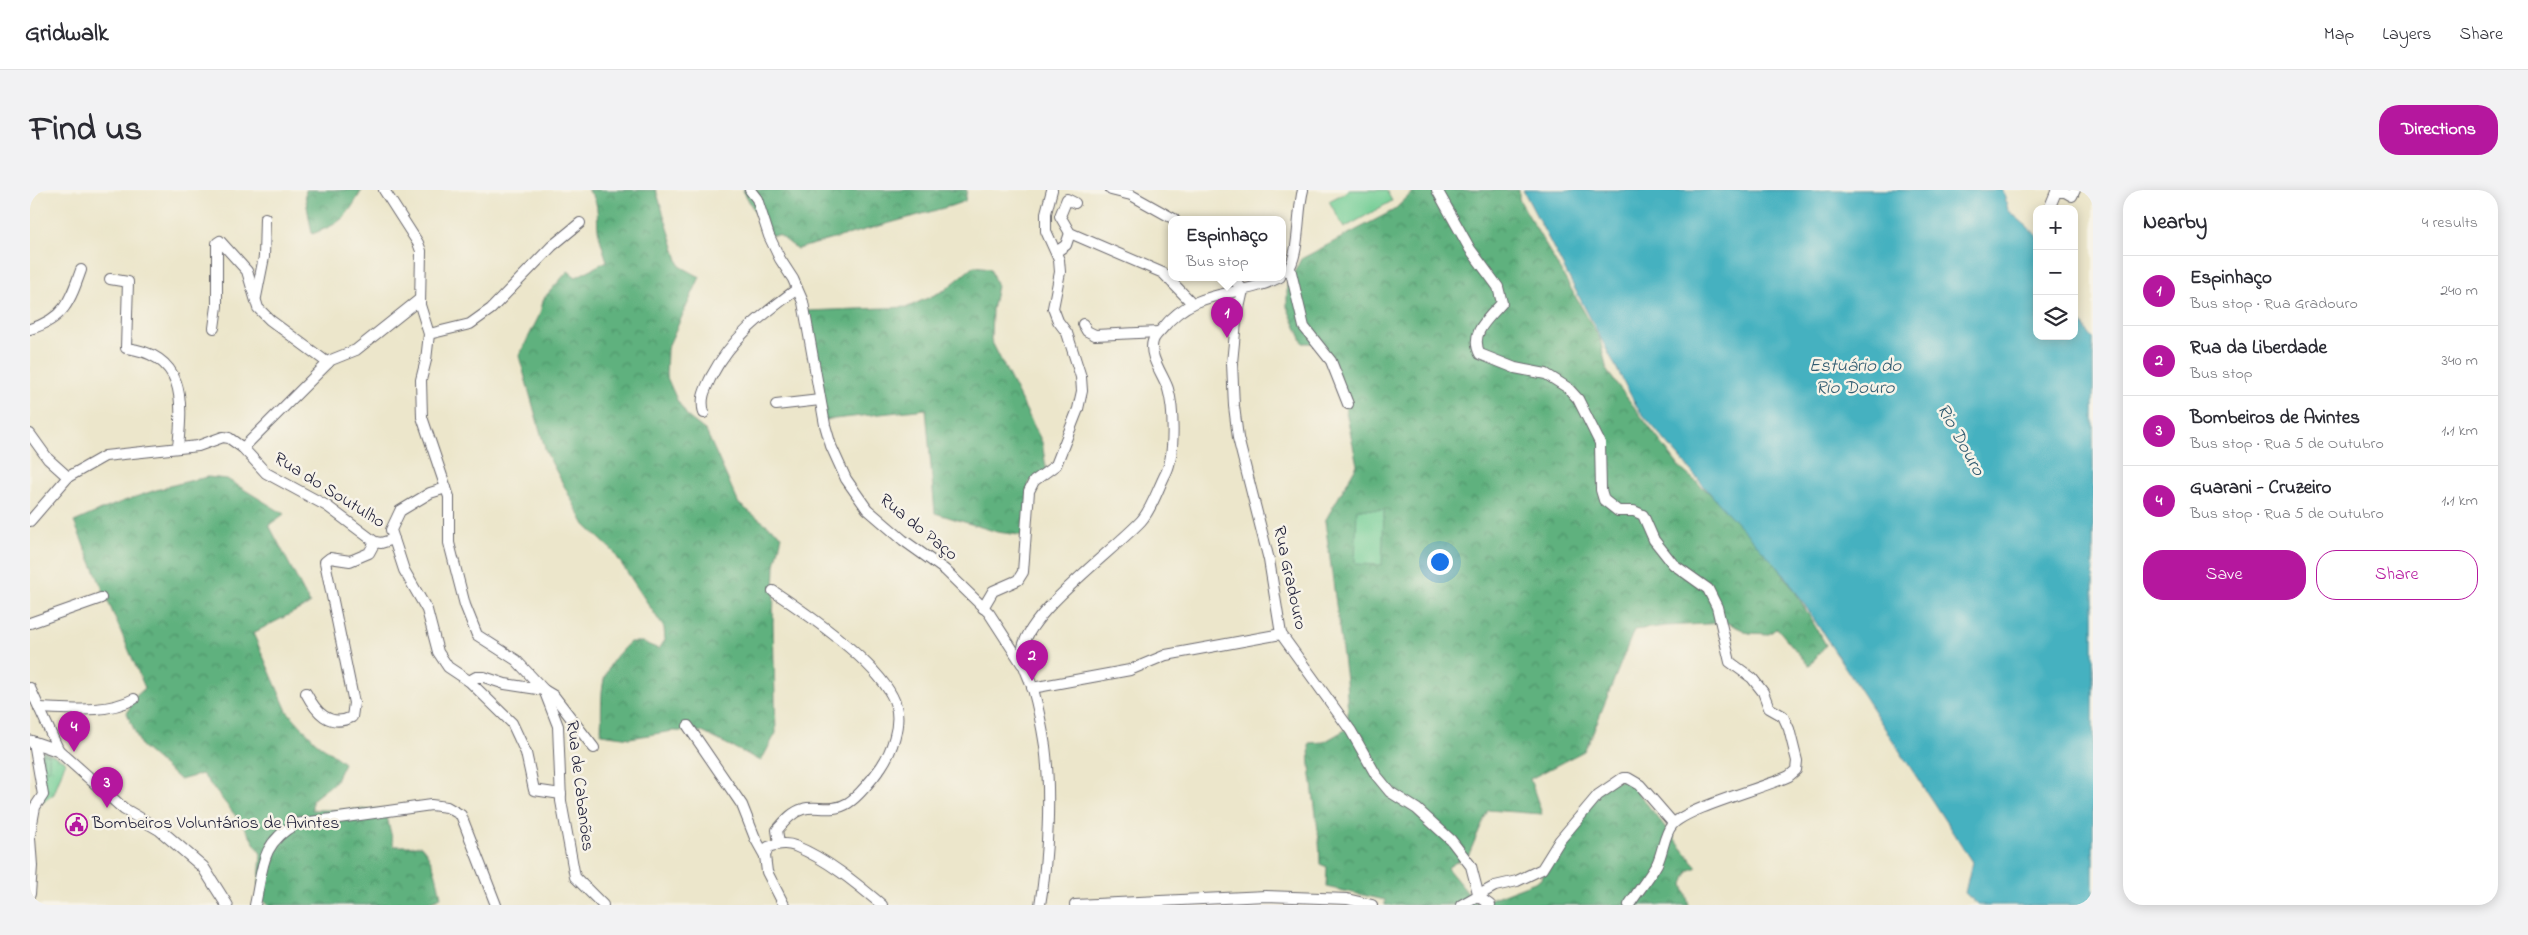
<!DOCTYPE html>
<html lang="en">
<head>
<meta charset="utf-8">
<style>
  :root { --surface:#fff; --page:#f2f2f3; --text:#2b2b33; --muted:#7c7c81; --line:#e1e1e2; --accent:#b5179e }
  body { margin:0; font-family:"Indie Flower",sans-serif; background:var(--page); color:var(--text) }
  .controls { position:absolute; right:15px; top:15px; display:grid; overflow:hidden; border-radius:10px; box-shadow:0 2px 12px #0003 }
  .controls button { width:45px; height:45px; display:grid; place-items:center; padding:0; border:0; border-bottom:1px solid var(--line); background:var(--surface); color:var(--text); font:25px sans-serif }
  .you { position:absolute; left:1409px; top:371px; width:18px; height:18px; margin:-12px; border:4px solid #fff; border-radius:50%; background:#1a73e8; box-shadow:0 0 0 8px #1a73e833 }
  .badge { display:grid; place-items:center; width:32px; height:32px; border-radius:50%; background:var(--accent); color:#fff; font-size:16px; font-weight:700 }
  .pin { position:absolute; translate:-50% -41px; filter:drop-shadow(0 1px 2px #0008) }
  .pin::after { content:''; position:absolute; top:26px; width:18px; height:15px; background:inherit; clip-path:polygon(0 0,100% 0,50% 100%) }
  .popup { position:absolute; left:1138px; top:26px; width:118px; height:65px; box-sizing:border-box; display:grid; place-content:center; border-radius:10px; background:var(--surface); filter:drop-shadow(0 1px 4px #0005); font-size:16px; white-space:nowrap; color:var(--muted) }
  .popup b { font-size:19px; color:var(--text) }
  .popup::after { content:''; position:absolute; left:50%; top:100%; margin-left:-10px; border:10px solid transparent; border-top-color:var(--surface) }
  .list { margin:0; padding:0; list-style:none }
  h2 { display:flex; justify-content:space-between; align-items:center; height:65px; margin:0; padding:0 20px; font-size:21px }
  h2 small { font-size:16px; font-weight:400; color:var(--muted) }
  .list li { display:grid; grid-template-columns:32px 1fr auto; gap:15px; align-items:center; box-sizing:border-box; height:70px; padding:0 20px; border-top:1px solid var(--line) }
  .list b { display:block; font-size:19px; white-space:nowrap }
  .list p { margin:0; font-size:16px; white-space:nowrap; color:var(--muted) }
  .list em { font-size:16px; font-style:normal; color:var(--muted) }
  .actions { display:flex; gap:10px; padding:15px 20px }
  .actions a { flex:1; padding:11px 0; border:1px solid var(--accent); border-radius:20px; text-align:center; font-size:18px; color:var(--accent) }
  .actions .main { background:var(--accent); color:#fff }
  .icon { flex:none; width:28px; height:28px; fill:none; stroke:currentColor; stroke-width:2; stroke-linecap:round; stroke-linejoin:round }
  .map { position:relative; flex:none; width:2063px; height:715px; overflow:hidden; border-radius:20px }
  header { display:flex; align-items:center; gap:30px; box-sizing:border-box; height:70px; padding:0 25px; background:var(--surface); border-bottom:1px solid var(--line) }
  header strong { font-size:24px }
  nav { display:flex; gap:28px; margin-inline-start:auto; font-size:18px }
  .intro { display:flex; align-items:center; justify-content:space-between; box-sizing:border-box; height:120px; padding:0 30px }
  h1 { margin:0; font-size:35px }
  .button { padding:12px 22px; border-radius:20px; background:var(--accent); color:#fff; font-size:18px; font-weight:700 }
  main { display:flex; gap:30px; padding:0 30px }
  aside { flex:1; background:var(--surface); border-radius:20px; box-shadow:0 2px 12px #0003 }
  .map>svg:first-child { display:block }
</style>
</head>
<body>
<header>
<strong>Gridwalk</strong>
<nav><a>Map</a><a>Layers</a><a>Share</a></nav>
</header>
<div class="intro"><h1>Find us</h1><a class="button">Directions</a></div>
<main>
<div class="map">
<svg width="2063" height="715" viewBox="0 0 2063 715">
  <defs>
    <pattern id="forest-crowns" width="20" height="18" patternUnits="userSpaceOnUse" patternTransform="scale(1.25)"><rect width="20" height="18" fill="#5eb17e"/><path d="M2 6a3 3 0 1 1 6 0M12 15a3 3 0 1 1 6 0" fill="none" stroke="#4d9068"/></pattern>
    <pattern id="park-crowns" width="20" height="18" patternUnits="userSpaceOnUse" patternTransform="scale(1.25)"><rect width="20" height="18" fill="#73ce95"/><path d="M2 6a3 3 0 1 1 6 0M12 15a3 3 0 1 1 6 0" fill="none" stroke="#63b181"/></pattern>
  </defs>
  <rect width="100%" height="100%" fill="#f7f3e8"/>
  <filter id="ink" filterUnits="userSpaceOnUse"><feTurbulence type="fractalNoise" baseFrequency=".02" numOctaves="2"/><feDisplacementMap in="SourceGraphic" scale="10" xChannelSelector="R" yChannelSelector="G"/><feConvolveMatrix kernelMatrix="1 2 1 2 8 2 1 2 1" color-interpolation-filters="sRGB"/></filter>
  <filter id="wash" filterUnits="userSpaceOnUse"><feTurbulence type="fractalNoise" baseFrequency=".0096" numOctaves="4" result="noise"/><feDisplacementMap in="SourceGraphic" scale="20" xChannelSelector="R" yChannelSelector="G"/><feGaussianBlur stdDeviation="1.12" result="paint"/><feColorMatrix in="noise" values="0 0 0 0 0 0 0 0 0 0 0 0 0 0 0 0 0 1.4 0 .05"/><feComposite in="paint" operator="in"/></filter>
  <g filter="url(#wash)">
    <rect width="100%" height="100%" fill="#ece6cb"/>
    <g fill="url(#forest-crowns)" stroke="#406a5c">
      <path d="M276 0H332C316 28 312 33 282 44L275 5Z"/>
      <path d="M557 0H626L650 76 670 87 637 159 636 185 647 210 658 227 676 241 709 314 752 346 745 375 743 433 746 543 731 571 672 542 643 541 600 548 571 544C573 501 565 484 600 452H612L629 459 635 450 634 438 583 361 555 335 516 262 489 166 509 126 514 108 538 81 546 87 577 71C574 62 571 53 569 44 565 29 572 11 557 0Z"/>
      <path d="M713 0H937L935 11 921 16 767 59 749 45H737Z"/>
      <path d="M1385 0H1489V9L1570 149 1577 181 1651 279 1721 338 1763 398 1796 455 1779 476 1747 438 1739 444 1719 443 1698 433 1635 436 1604 440 1562 545 1554 561 1500 589 1512 624 1458 620 1439 664 1417 678 1447 714 1510 690 1572 594 1597 589 1667 677 1658 681 1653 694 1659 715H1355V710L1296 697 1297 677 1290 674C1290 632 1279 594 1279 553L1294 552 1315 540 1318 525 1316 490 1295 331 1327 275 1315 216 1287 153H1273L1257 117V96L1271 69 1364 20Z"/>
      <path d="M944 76 960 78 967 96 962 120 961 150 1012 252 1017 284 999 292 996 346 967 342 905 323 896 219 795 230 776 121 878 117 915 100Z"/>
      <path d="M178 287 197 289 254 324 239 335 280 414 223 443 257 521 285 551 314 573 305 592 282 610V620L355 619 364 656H391C404 670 407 688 411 707L393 715H239L228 708 231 664 213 635 172 584 150 590 111 556 97 523 104 508 115 498 44 332C88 312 131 296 178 287Z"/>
    </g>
    <path fill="url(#park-crowns)" stroke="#4a7868" d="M14 561 33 570 35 573 24 604 13 612 10 564Z"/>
    <g fill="#73ce95" stroke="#4a7868">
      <path d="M1320 0H1356L1362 11 1314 38 1299 11Z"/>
      <path d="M1327 319 1354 320 1352 375 1325 374Z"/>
      <path d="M13 563 19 565V580H14Z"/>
    </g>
    <path fill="#44b1c0" stroke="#336a7e" d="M1493 0H1973L1978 20 2007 45V146H2044V124L2063 149V715H1948L1935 703 1942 672 1755 385 1685 309 1608 219Z"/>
  </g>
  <g filter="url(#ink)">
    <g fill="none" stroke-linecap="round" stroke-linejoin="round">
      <defs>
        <g id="minor">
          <path d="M354 0 388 53 391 61 390 115 399 144 396 170 391 190 392 227 419 307V353L435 415 447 445 486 470 514 500 528 536 531 611 545 687 573 715"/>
          <path d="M720 0 727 9 739 46 750 69 763 89 773 112 795 235 801 256 816 289 837 319 873 350 915 380 959 423 992 474"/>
          <path d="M1081 0 1101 5 1144 29"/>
          <path d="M1407 0 1440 59 1468 97 1472 113C1458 129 1439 143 1450 164L1485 178 1516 184 1538 198 1548 209 1570 253 1571 300 1574 310 1588 321H1604L1613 325 1624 350 1643 374 1678 399 1687 417 1700 472 1722 488 1733 502 1739 518 1753 526 1759 539 1767 571 1766 580 1759 586C1734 598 1656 618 1642 635 1634 644 1633 662 1627 674 1619 688 1608 701 1599 715"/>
          <path d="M1045 13 1037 9 1030 26 1040 43 1133 83 1162 113"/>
          <path d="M2019 19 2026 2H2035L2042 6 2045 0"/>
          <path d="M1026 62 1036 55 1040 43"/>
          <path d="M1260 78 1274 137 1301 171 1318 214"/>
          <path d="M1257 81C1270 67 1267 21 1273 0"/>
          <path d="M1202 87 1213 100"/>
          <path d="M80 89 98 92 96 158C155 165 153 209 148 257"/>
          <path d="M1213 100 1206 132 1202 173 1204 216 1208 248 1239 370 1251 444 1321 541 1346 585 1360 602 1387 619 1421 650 1441 676 1449 707"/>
          <path d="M226 107 234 67 235 28"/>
          <path d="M1053 134 1057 141 1065 145 1129 142"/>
          <path d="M184 138 187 116V53L190 51 217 81 228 118 240 130 298 173"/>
          <path d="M0 139C34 129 40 111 51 80"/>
          <path d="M399 144 440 134 461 119 522 56 550 33"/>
          <path d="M746 215 790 210"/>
          <path d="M674 223C670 208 675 200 681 187 702 147 732 125 767 99"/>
          <path d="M0 244 18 269 38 287"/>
          <path d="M213 258 301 170 326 160 390 109"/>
          <path d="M416 298 400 303 370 321 361 340 374 380 397 420 408 462 418 477 439 491 482 533 496 563 504 600 531 604"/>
          <path d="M0 331 38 287 75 266 168 256 193 247 199 248 213 258 236 283 297 316 345 352 351 353 364 349"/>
          <path d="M743 401C776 423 856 478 866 516 871 535 862 561 851 577 844 587 828 607 818 613 802 623 786 615 773 619 762 622 755 631 747 640L749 653"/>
          <path d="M953 418 963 401 988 390 993 382 999 301 1004 291 1026 275 1048 219 1052 201 1051 187 1037 143 1028 131 1023 118 1030 82 1029 70 1016 41V23L1022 0"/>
          <path d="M0 433 71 408"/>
          <path d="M439 491 446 487H454L475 494 514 500 524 506 564 558"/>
          <path d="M0 498 29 561"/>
          <path d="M1002 498 1100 480 1136 465 1251 444"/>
          <path d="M276 503C286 522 299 538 322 527L324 513 295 372 300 368 320 371 339 363 345 352"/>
          <path d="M9 518C40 519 75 524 104 509"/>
          <path d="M658 536 712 615 725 648 735 666 737 682 754 715"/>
          <path d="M0 644 5 617 13 605 4 553"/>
          <path d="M0 648 2 676 0 704"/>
          <path d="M735 666 738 657C747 654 756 652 765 656 797 669 826 693 852 715"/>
          <path d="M1449 707 1460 715"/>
          <path d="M225 715C233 679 230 653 266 634L401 615 417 617 431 625 466 715"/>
          <path d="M1010 715C1018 669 1021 602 1015 556 1012 537 1008 517 1003 499 998 484 990 474 993 458 999 422 1084 360 1111 331 1122 319 1128 298 1136 283 1145 265 1144 219 1138 199 1134 186 1118 166 1123 151 1124 147 1129 142 1132 139 1166 96 1208 109 1250 87"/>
          <path d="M1045 715 1236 706 1317 709 1342 715"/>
          <path d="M1431 715 1465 696 1487 691 1512 679 1530 650 1568 605 1593 588H1598L1610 595 1643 633"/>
        </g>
        <path id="tertiary" d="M0 551 29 561 94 619 130 640 173 677 197 715"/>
      </defs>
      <use href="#minor" stroke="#69676d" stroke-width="12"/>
      <use href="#tertiary" stroke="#69676d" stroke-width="13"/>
      <use href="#minor" stroke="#fff" stroke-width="10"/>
      <use href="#tertiary" stroke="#fff" stroke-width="11"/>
    </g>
  </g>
  <defs>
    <symbol id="civic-ring" viewBox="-11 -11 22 22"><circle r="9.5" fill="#f7f3e8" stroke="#b5179e" stroke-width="1.5"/><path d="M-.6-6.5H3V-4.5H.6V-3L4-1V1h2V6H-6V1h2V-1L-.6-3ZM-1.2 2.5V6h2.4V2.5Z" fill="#b5179e"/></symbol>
  </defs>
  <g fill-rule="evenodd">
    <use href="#civic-ring" x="34" y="622" width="25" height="25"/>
  </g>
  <g text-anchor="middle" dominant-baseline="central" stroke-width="5" stroke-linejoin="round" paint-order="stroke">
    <g font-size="18" fill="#22223b" stroke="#f7f3e8">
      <text transform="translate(299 301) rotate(32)">Rua do Soutulho</text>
      <text transform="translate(888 338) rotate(39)">Rua do Paço</text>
      <text transform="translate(1259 388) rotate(78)">Rua Gradouro</text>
      <text transform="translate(549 596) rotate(83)">Rua de Cabanões</text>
    </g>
    <g font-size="18" fill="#22223b" stroke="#f7f3e8" text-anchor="start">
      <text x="62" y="634">Bombeiros Voluntários de Avintes</text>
    </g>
    <g font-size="19" font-style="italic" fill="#305b70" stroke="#f7f3e8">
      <text x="1825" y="176">Estuário do<tspan x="1825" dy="22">Rio Douro</tspan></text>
      <text transform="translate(1930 250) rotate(61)">Rio Douro</text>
    </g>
  </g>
</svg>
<div class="controls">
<button>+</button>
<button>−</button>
<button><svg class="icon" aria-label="layers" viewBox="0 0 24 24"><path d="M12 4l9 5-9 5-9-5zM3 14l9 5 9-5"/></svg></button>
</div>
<div class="you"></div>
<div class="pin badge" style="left:1197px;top:148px">1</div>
<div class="popup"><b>Espinhaço</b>Bus stop</div>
<div class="pin badge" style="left:1002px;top:491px">2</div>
<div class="pin badge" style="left:77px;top:618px">3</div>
<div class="pin badge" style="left:44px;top:562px">4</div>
</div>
<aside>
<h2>Nearby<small>4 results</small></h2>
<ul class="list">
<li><span class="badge">1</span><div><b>Espinhaço</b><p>Bus stop · Rua Gradouro</p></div><em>240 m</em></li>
<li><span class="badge">2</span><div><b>Rua da Liberdade</b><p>Bus stop</p></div><em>340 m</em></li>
<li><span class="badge">3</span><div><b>Bombeiros de Avintes</b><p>Bus stop · Rua 5 de Outubro</p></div><em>1.1 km</em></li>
<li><span class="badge">4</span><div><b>Guarani - Cruzeiro</b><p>Bus stop · Rua 5 de Outubro</p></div><em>1.1 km</em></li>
</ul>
<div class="actions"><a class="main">Save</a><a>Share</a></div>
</aside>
</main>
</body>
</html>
